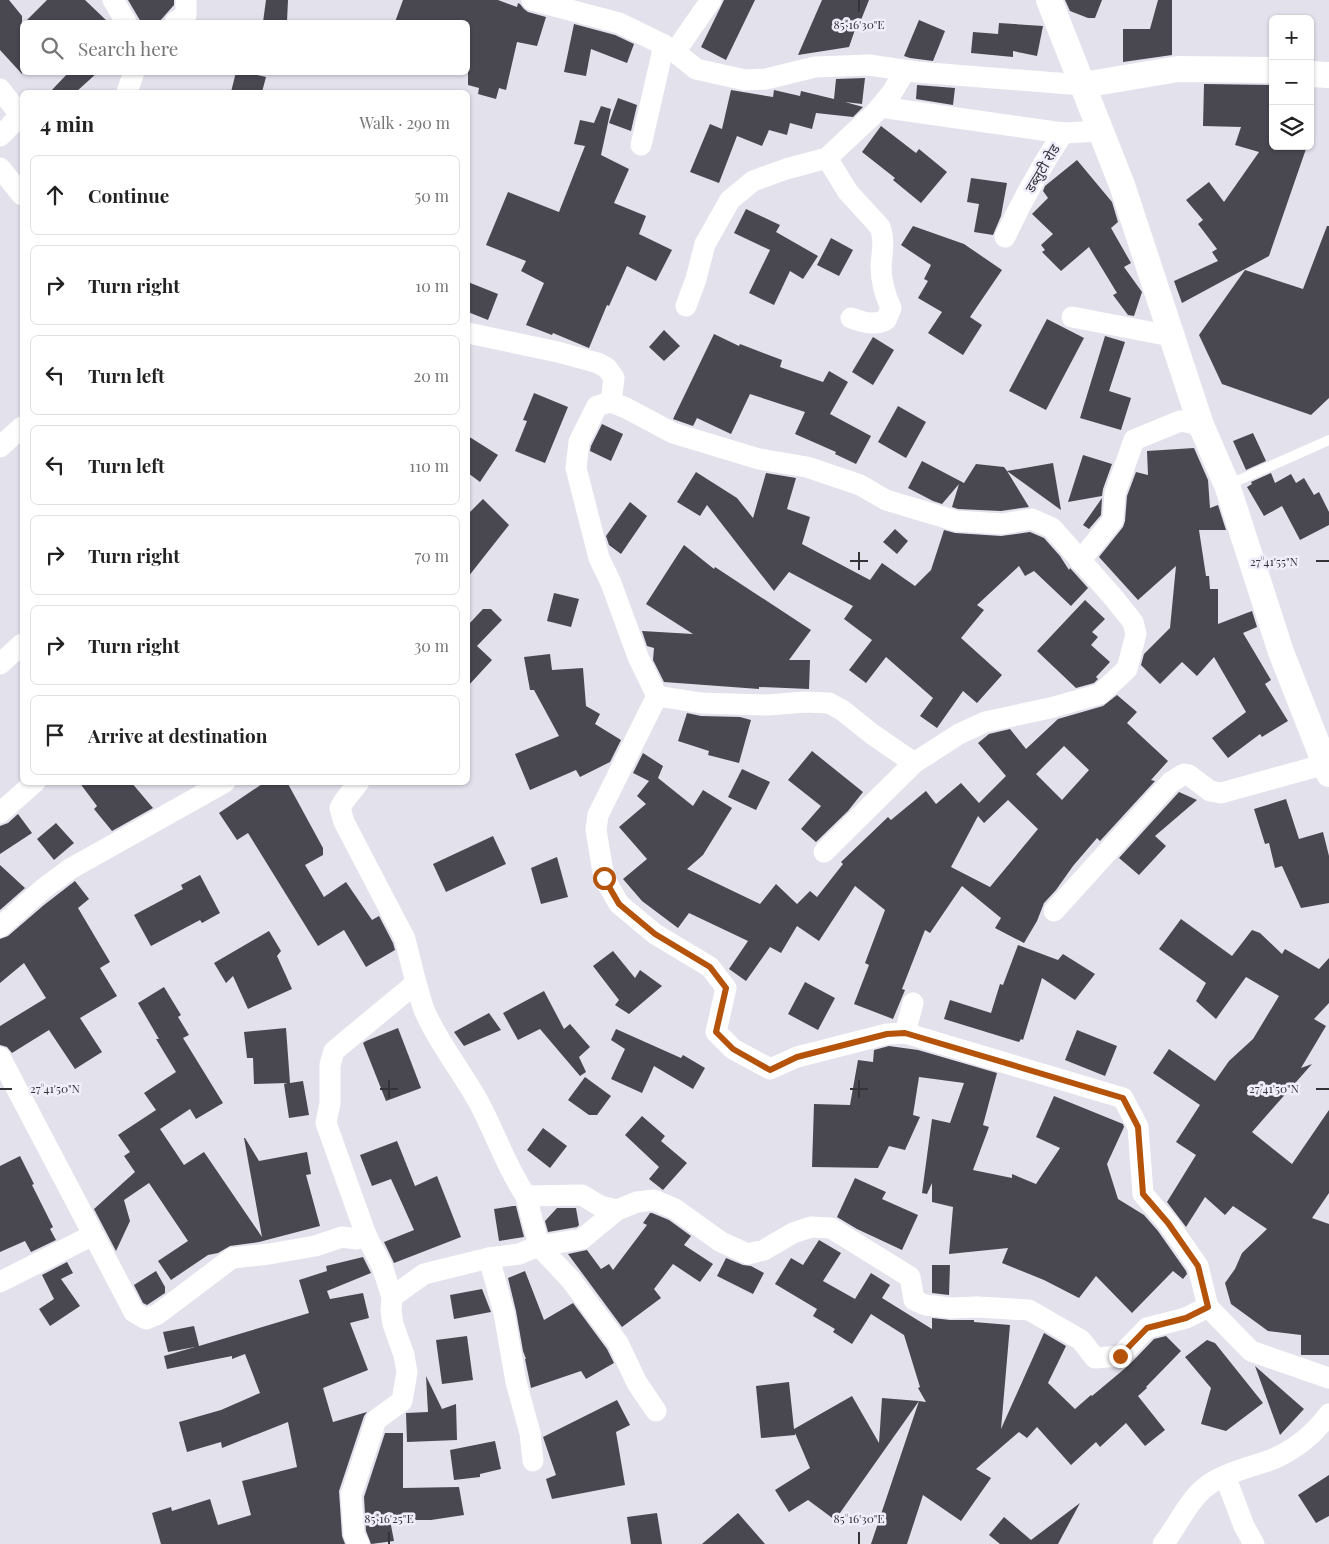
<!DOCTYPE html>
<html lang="en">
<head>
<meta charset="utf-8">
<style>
  :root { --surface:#fff; --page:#f6f6f6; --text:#222; --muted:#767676; --line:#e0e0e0 }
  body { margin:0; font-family:"Playfair Display","Noto Sans Devanagari",serif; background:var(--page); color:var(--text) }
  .controls { position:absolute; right:15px; top:15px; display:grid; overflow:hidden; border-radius:8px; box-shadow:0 1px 4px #0004 }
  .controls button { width:45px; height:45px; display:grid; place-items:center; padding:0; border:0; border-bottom:1px solid var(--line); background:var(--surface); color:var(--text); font:25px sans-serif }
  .stop { position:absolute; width:15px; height:15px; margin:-11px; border:4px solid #b45309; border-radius:50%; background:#fff }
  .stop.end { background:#b45309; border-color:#fff; box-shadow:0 1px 5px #0008 }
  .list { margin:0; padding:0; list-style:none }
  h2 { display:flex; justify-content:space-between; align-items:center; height:65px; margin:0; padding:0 20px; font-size:21px }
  h2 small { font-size:16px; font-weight:400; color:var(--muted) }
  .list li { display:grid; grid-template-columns:32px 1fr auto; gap:15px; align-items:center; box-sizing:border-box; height:80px; margin:0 10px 10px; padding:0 10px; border:1px solid var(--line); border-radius:8px }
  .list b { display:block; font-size:19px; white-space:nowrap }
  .list em { font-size:16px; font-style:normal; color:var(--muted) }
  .icon { flex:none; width:28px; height:28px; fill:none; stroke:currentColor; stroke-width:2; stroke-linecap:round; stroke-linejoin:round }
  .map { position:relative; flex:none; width:1329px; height:1544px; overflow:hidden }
  .search { position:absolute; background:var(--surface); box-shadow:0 1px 4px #0004; left:20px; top:20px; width:450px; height:55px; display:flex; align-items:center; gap:12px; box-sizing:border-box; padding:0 18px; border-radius:8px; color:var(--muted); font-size:19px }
  .panel { position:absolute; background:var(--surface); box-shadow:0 1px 4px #0004; left:20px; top:90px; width:450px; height:695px; border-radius:8px }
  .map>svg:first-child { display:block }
</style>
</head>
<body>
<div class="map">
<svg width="1329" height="1544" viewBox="0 0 1329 1544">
  <rect width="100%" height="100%" fill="#e3e1ec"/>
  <g fill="#494851" fill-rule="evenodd">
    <path d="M0 0H9L22 16V74L0 50Z"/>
    <path d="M47 0H85L108 22H25Z"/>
    <path d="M128 0H174V5L159 22H141Z"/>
    <path d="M266 0H288L287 22H263Z"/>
    <path d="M403 0H498L517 7 518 3 520 4 524 9 528 12 546 17 537 46 517 42 506 90 499 88 496 99 478 94 479 88 468 85V22H395Z"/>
    <path d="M724 0H755L726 60 701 47Z"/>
    <path d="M822 0H869L859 25 857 24 849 47 798 55Z"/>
    <path d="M1065 0H1102L1095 18H1088L1070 11Z"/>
    <path d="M1158 0H1172V55L1123 62V29H1150Z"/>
    <path d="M919 20 945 31 933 61 910 58 904 56Z"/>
    <path d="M999 23 1043 26 1037 56 1013 51V57L971 53 973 32 998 34Z"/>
    <path d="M574 24 615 35 634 44 627 63 591 49 586 76 564 72Z"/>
    <path d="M69 72H98L76 92H50Z"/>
    <path d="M236 72H245L266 77 262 92H231Z"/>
    <path d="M865 78 862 104 845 102 863 107 853 117 816 113 812 129 790 123 787 135 769 130 762 146 737 136 719 183 690 172 710 124 722 129 731 90 773 97 774 90 800 96 801 91 834 99 836 79Z"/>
    <path d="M1204 84 1273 85V146H1307L1269 256 1182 303 1174 281 1218 261 1212 252 1217 249 1198 224 1203 220 1186 200 1209 182 1224 202 1259 152 1235 145 1241 127 1203 126Z"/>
    <path d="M917 85 955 88 953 105 916 99Z"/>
    <path d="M618 98 637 105 631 131 609 123Z"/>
    <path d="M601 106 611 109 601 155 629 169 614 203 646 216 639 234 672 250 656 281 627 266 609 306 607 305 589 348 553 333 552 335 526 325 544 283 521 271 526 261 486 245 508 192 559 212 585 146 574 144 580 120 594 123Z"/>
    <path d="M881 126 916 153 919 149 947 172 921 203 893 180 895 178 862 152Z"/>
    <path d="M1077 160 1112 202 1118 222 1111 228 1131 263 1124 267 1142 292 1134 316 1128 315 1113 295 1117 293 1089 247 1061 271 1042 252 1045 250 1041 245 1053 234 1032 214 1048 198 1043 191 1045 186Z"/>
    <path d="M971 178 1007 183 1001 216 993 235 974 232 979 204 967 202Z"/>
    <path d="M746 209 780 225 776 232 818 256 803 279 790 271 774 305 749 293 770 250 734 233Z"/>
    <path d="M913 226 964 244 1002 270 970 317 982 325 963 355 928 333 942 312 918 298 928 281 924 279 931 265 901 245Z"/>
    <path d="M1327 226H1329V398L1311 415 1222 384 1199 335 1245 270 1303 289Z"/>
    <path d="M831 238 853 250 839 276 817 265Z"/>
    <path d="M468 282 498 294 488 320 468 312Z"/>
    <path d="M1047 319 1084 338 1046 410 1009 391Z"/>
    <path d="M664 330 680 346 664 361 649 347Z"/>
    <path d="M714 334 739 346 740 344 782 360 780 367 823 382 829 371 848 382 830 414 871 436 856 464 835 454 836 452 795 434 805 412 750 394 731 434 697 418 693 426 673 419Z"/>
    <path d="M1105 336 1125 342 1109 391 1131 398 1121 430 1080 418Z"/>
    <path d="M873 337 894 350 873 385 852 372Z"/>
    <path d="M534 393 568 407 545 463 515 451 527 421 523 420Z"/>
    <path d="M898 406 926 422 906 458 878 442Z"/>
    <path d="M602 424 623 434 611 461 590 451 591 446Z"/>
    <path d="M1253 433 1266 461 1246 470 1233 441Z"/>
    <path d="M468 436 498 455 480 482 468 473Z"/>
    <path d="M1194 448 1208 480 1210 508 1218 505 1226 530H1199L1206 576H1209L1210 589H1218V624L1252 611 1257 627 1243 633 1271 680 1265 684 1288 721 1262 737 1260 734 1228 758 1212 738 1246 712 1214 657 1197 676 1182 662 1160 684 1141 665 1144 654 1170 628 1176 566 1138 600 1099 557 1123 527 1125 521 1127 496 1136 472 1148 475 1147 451Z"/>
    <path d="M1083 455 1112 464 1103 489 1102 496 1068 502Z"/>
    <path d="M922 461 964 483 976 464 1004 467 1007 471 1053 463 1061 510 1007 471 1029 507 1001 511 958 509 952 507 959 484 942 504 933 501 908 488Z"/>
    <path d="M696 472 737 498 753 518 766 473 796 478 787 509 810 517 802 544 870 580 882 563 915 586 931 570 944 530 955 533 1001 536 1030 532 1044 538 1060 556 1069 570 1070 568 1088 588 1071 606 1034 571 1025 576 1019 566 977 605 984 610 961 638 1002 675 977 703 963 691 937 728 920 716 933 698 886 657 866 683 849 670 872 640 844 619 853 606 789 572 774 591 707 505 700 516 677 502Z"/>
    <path d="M1271 473 1275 483 1291 474 1296 483 1304 478 1314 495 1319 492 1329 512V525L1300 540 1282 506 1264 516 1247 487 1252 484 1251 482Z"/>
    <path d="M1102 498 1101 515 1089 529 1083 525Z"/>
    <path d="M483 499 509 525 468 577V514Z"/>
    <path d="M630 502 647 516 621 554 609 545 606 536Z"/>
    <path d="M895 529 908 541 897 554 883 542Z"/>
    <path d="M684 545 714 569 715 567 811 630 789 660H810L809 689 759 687V689L664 682 653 660 654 648 647 646 642 631 693 634 646 604Z"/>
    <path d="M554 593 579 599 571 627 547 621Z"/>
    <path d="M1085 600 1105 619 1092 632 1098 637 1091 645 1110 662 1096 677 1098 679 1094 683 1076 688 1037 651Z"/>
    <path d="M483 609H491L502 620 477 646 492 660 468 686V625Z"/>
    <path d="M550 654 552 670 583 668 586 706 600 714 595 724 621 740 610 762 580 777 576 770 530 790 515 754 559 736 534 690H530L524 657Z"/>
    <path d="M1117 695 1137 712 1127 723 1168 761 1151 780 1155 781 1100 841 1097 838 1073 866 1056 890 1044 903 1037 921 1024 943 995 928 1001 918 962 886 930 933 925 930 902 989 905 990 893 1019 854 1004 869 965 865 963 885 910 855 886 819 941 797 926 781 953 770 947 746 981 729 969 748 941 689 913 678 928 642 901 623 879 647 859 619 827 646 804 637 796 649 781 633 773 643 753 663 766 658 778 693 806 703 790 732 808 703 855 687 869 760 904 776 884 797 904 810 891 817 897 843 864 841 862 888 817 891 820 926 791 936 804 961 783 979 803 1006 776 978 743 989 734 1010 729 1026 749 1058 719 1103 706ZM1064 746 1089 770 1062 800 1036 774ZM1008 800 1038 829 990 887 951 867 978 816 984 823Z"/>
    <path d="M687 713 701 716 740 717 751 720 739 763 708 755 709 751 678 741Z"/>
    <path d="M812 751 863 792 848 811 816 842 801 829 821 806 788 780Z"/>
    <path d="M742 769 770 782 756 810 728 797Z"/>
    <path d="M79 782H131L153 808 112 831 94 809 97 806Z"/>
    <path d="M265 782H287L323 848V855L305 865 324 897 346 882 372 920 379 916 393 943 395 950 366 967 344 930 318 946 248 833 237 840 219 813Z"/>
    <path d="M1179 792 1197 800 1155 836 1166 846 1139 875 1119 858Z"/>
    <path d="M1286 799 1299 839 1323 832 1329 856V903L1301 908 1282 866 1275 868 1269 843 1265 844 1254 809Z"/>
    <path d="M18 814 32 833 0 854V826L8 823Z"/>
    <path d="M56 823 74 843 54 860 37 839Z"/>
    <path d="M493 836 506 864 446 892 433 864Z"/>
    <path d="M557 857 568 897 541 904 531 868Z"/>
    <path d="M0 865 25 888 0 910Z"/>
    <path d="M200 875 220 913 202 923 200 920 151 946 134 915 183 889 181 885Z"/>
    <path d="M75 881 89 899 78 908 110 962 100 968 117 996 80 1018 102 1052 75 1069 49 1030 12 1053 7 1047 0 1045V1026L46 998 24 963 0 983V939L8 936 44 905Z"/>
    <path d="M1181 919 1232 956 1252 930 1260 933 1282 954 1285 949 1319 969 1329 958V1003L1314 1019 1326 1026 1301 1068 1312 1064 1252 1132 1292 1164 1329 1110V1193L1312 1218 1329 1224V1355H1301V1335L1268 1331 1231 1304 1225 1283 1235 1269 1242 1253 1267 1229 1233 1206 1225 1215 1205 1197 1186 1227 1167 1202 1196 1155 1176 1142 1200 1105 1153 1073 1169 1049 1215 1081 1229 1061 1253 1039 1279 996 1246 977 1216 1019 1196 1001 1206 983 1159 949Z"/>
    <path d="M269 931 281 951 277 956 292 989 248 1009 233 976 226 983 214 963Z"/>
    <path d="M1018 945 1058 960 1063 954 1095 974 1075 1000 1042 978 1023 1040 1021 1039 1019 1042 944 1019 950 1000 991 1013 1000 984 1003 985Z"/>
    <path d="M613 951 635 978 640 970 662 986 629 1014 615 1005 619 1000 593 966Z"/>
    <path d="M805 982 835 998 818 1030 788 1014Z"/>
    <path d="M164 987 181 1015 178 1017 189 1035 183 1038 223 1103 196 1119 190 1109 160 1129 184 1165 204 1152 262 1237 244 1138H245L259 1161 307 1152 311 1174 306 1175 320 1226 259 1242 230 1246 218 1253 208 1255 171 1280 158 1261 188 1241 149 1183 124 1200 130 1221 116 1251 94 1209 135 1172 124 1156 130 1152 118 1135 156 1110 144 1093 176 1072 156 1039H159L138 1003Z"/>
    <path d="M544 991 564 1029 570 1024 590 1047 579 1057 586 1072 580 1076 540 1029 518 1040 503 1013Z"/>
    <path d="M489 1013 501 1030 464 1046 454 1032Z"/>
    <path d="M286 1028 290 1083 303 1081 309 1115 289 1118 284 1084 287 1083 254 1084 253 1058H247L244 1032Z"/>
    <path d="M398 1028 421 1088 386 1101 363 1043 366 1041Z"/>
    <path d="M616 1029 681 1058 683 1055 705 1068 693 1089 654 1066 642 1093 611 1079 625 1049 611 1040Z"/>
    <path d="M1077 1030 1117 1046 1105 1076 1065 1060Z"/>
    <path d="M889 1046 918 1050 997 1073 983 1125 989 1127 973 1170 1012 1178V1174L1036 1184 1060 1148 1036 1137 1054 1096 1123 1124 1124 1127 1107 1164 1118 1199 1144 1215 1158 1231 1186 1271 1187 1274 1183 1279 1173 1271 1132 1313 1096 1276 1079 1298 1044 1280 1002 1263 1008 1248 949 1254 953 1207 932 1202V1183L927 1194 922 1193 932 1119 950 1123 964 1083 919 1077 913 1115 920 1117 905 1150 889 1146 878 1168 812 1167 814 1104 850 1105 858 1060 873 1062 874 1050Z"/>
    <path d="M585 1077 611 1096 597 1115H589L568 1100Z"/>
    <path d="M642 1116 665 1136 661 1141 687 1163 663 1190 649 1179 659 1167 625 1135Z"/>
    <path d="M543 1128 567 1146 550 1168 527 1150Z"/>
    <path d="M397 1141 415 1186 437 1176 461 1237 394 1263 384 1242 414 1230 391 1179 372 1186 360 1155Z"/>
    <path d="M20 1156 34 1184 32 1185 53 1227 50 1229 56 1240 31 1252 25 1241 0 1252V1166Z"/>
    <path d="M855 1178 886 1192 882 1199 918 1215 902 1250 857 1229 837 1217Z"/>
    <path d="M513 1206H516L524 1237 499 1241 494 1209Z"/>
    <path d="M557 1208H576L579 1225 577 1227 548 1232 545 1221Z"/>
    <path d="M650 1213H652L669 1220 691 1236 684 1245 713 1264 700 1282 673 1264 654 1289 661 1298 622 1327 568 1254 587 1250 601 1269 609 1264 613 1270 647 1225 643 1223Z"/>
    <path d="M819 1240 841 1253 823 1281 855 1299 871 1273 890 1285 882 1298 932 1329V1318L950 1320H974V1322L1010 1325 1001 1429 1044 1333 1066 1346 1048 1383 1075 1409 1091 1395 1092 1396 1129 1365 1154 1339 1166 1336 1181 1351 1146 1387 1147 1388 1138 1396 1165 1430 1145 1446 1126 1423 1100 1447 1096 1442 1071 1465 1037 1427 1027 1438 1019 1432 976 1469 991 1478 961 1521 923 1495 907 1544H871L919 1401 926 1402 918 1388 920 1387 904 1335 871 1314 852 1344 833 1332 835 1329 813 1316 817 1309 775 1284 791 1258 803 1265Z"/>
    <path d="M363 1257 371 1273 327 1291 330 1299 363 1293 369 1318 350 1323 368 1370 323 1388 333 1422 367 1412 364 1416 339 1491 342 1536 345 1544H161L152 1513 171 1507 172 1511 210 1499 218 1525 251 1515 242 1481 297 1467 288 1422 222 1448 221 1442 187 1452 179 1422 221 1410 260 1393 245 1354 232 1359V1356L167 1369 164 1356 195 1347 168 1352 163 1332 194 1326 199 1346 309 1313 299 1280 327 1271 326 1266Z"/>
    <path d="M726 1258 743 1265 751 1266 764 1273 753 1294 717 1276Z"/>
    <path d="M67 1262 73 1273 61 1279 80 1306 50 1326 39 1309 54 1299 42 1275Z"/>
    <path d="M932 1265H950L949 1295 932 1293Z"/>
    <path d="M156 1271 165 1287V1293L147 1305 143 1303 134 1285Z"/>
    <path d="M525 1271 544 1320 573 1303 607 1349 614 1363 586 1379 581 1371 531 1388 525 1359H526L523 1351 516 1311 508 1278Z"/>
    <path d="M482 1289 491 1312 454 1319 450 1295Z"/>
    <path d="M467 1336 473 1380 442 1384 436 1340Z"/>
    <path d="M1207 1340 1215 1343 1263 1403 1226 1431 1201 1424 1211 1388 1185 1357Z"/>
    <path d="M1255 1366 1304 1409 1280 1435Z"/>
    <path d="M426 1376 442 1409 456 1404 457 1440 407 1442 406 1413 428 1412Z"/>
    <path d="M789 1382 794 1429 852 1396 879 1443 882 1398 919 1401 835 1520 808 1500 789 1512 775 1490 810 1468 795 1433V1435L761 1438 756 1386Z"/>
    <path d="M617 1400 630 1425 616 1432 625 1485 552 1499 546 1479 556 1475 543 1437Z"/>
    <path d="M385 1433H403V1488L459 1487 464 1515 431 1520H390L394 1541 371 1544 366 1531 364 1497Z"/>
    <path d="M495 1441 501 1469 480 1474V1477L454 1480 450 1450Z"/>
    <path d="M1329 1475V1516L1316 1523 1298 1495Z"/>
    <path d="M1080 1503 1058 1544H1000L989 1535 1004 1517 1031 1540Z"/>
    <path d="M657 1513 662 1544H631L627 1517Z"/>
    <path d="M738 1513 765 1544H702Z"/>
  </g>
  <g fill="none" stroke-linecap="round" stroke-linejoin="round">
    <path stroke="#fff" stroke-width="10" d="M1228 485 1329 440"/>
    <g stroke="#fff" stroke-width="21">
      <path d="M113 0 126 22"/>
      <path d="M532 0 619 23 664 45 675 52 696 69 745 80 766 79 815 67 869 65 917 72 1083 85"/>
      <path d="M175 22 186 15V0"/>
      <path d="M675 52 711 0"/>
      <path d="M0 89 17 111 16 120 0 136"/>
      <path d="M127 92 134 72"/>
      <path d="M880 107 1063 133"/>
      <path d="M641 145 664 45"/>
      <path d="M827 158 848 192 880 227C885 240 882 253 881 266 881 281 885 295 891 308L886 320C872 326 864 322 851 318"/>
      <path d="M0 168 22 195"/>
      <path d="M1005 237C1022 201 1041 166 1063 133L1101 131"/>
      <path d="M686 306 696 279 705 244 730 200 753 181 786 169 827 158 875 113 891 94 905 71"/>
      <path d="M1072 317 1171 336"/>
      <path d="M468 333 558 352 598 363 607 368 614 378 611 402"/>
      <path d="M0 447 22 427"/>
      <path d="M1080 561 1113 520 1115 493 1134 440 1180 421 1201 425"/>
      <path d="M0 664 22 644"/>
      <path d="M657 696 638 657 611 583 599 558 576 468 579 442 597 406 611 402 626 408 673 433 759 459 807 467 860 485 886 500 956 521 1002 524 1032 519 1052 528 1113 597 1133 622 1136 634 1127 669 1100 694 1050 708 985 722 959 734 914 763 824 852"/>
      <path d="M657 696 598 815 596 830 604 878 619 904 655 934 710 967 726 988 716 1032 733 1049 770 1069 797 1057 887 1034 905 1033 913 1003"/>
      <path d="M657 696 701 703 768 705 805 702 829 703 842 710 872 734 914 763"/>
      <path d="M359 782 344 801 340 808 344 822 405 939 416 983 334 1051 330 1065V1103L326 1123 366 1235"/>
      <path d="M0 813 35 782"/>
      <path d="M1054 911 1171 782 1184 774 1189 775 1210 791 1221 793 1326 764"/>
      <path d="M0 927 43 889 70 869 225 782"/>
      <path d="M416 983C419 992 421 1003 425 1012 439 1044 461 1070 478 1101 495 1132 506 1167 526 1196L582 1195 600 1206 617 1210"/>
      <path d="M905 1033 1123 1098 1138 1127 1143 1194 1168 1223 1198 1266 1208 1307 1251 1351 1329 1378"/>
      <path d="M0 1057 134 1312 146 1319 158 1314 232 1258 269 1254 315 1246 342 1237 357 1239 366 1235 382 1266 392 1297"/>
      <path d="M526 1196 539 1246 571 1280 618 1343 637 1383 656 1411"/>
      <path d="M489 1258 504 1313 516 1382 530 1433 533 1461"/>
      <path d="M0 1282 93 1235"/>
      <path d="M1225 1476 1244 1526 1254 1544"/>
      <path d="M359 1544 354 1535 351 1495 376 1420 402 1401 407 1372 404 1355 393 1324 391 1311 392 1297 424 1274 489 1258 519 1254 539 1246 582 1239 617 1210 637 1202 654 1200 675 1209 721 1242 748 1254 764 1250 793 1233 811 1227 831 1228 910 1277 914 1300 925 1305 950 1308 977 1307 1029 1310 1081 1340 1095 1358 1120 1356 1147 1328 1186 1318 1208 1307"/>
      <path d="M1163 1544C1177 1527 1185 1506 1201 1491 1220 1473 1250 1468 1273 1459 1296 1449 1314 1434 1329 1414"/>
    </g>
    <g stroke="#fff" stroke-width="26">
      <path d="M1049 0 1122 185 1201 425 1227 485 1281 652 1329 774"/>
      <path d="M1310 74 1329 75"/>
      <path d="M1083 85 1178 69 1273 70"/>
    </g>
  </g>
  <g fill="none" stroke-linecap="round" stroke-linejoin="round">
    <path stroke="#b45309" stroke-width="6" d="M604 878 619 904 655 934 710 967 726 988 716 1032 733 1049 770 1070 797 1057 887 1034 905 1033 1123 1098 1138 1127 1143 1194 1168 1223 1198 1266 1208 1307 1186 1318 1147 1328 1120 1356"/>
  </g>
  <path fill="none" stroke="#343338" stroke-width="2" d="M859 0V12M859 552V570M850 561H868M1316 561H1329M389 1080V1098M859 1080V1098M0 1089H12M380 1089H398M850 1089H868M1316 1089H1329M389 1532V1544M859 1532V1544"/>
  <g text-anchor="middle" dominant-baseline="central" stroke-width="5" stroke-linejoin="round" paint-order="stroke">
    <g font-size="14" fill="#343338" stroke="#f0eefa">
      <text transform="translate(1042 168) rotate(-59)">डब्लुटी रोड</text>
    </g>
  </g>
  <g font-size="12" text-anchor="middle" fill="#343338" stroke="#f0eefa" stroke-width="5" stroke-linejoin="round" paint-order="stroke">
    <text x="859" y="29">85°16'30"E</text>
    <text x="1274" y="566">27°41'55"N</text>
    <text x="55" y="1093">27°41'50"N</text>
    <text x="1274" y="1093">27°41'50"N</text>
    <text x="389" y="1523">85°16'25"E</text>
    <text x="859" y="1523">85°16'30"E</text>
  </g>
</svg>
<div class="controls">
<button>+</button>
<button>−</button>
<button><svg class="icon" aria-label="layers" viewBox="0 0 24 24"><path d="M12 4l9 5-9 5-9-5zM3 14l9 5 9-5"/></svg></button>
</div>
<div class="stop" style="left:604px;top:878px"></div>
<div class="stop end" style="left:1120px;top:1356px"></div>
<div class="search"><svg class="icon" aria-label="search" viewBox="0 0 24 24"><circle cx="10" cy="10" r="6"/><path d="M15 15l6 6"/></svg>Search here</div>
<section class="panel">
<h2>4 min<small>Walk · 290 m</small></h2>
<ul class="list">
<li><svg class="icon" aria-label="ahead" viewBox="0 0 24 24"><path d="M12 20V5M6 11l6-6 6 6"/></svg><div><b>Continue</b></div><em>50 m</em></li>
<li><svg class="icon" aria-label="right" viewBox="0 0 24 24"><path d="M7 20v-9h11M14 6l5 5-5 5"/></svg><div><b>Turn right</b></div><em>10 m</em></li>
<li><svg class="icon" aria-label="left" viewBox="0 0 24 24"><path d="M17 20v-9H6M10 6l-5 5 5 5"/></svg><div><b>Turn left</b></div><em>20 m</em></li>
<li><svg class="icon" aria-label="left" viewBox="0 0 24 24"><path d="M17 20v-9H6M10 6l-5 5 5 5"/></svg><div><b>Turn left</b></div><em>110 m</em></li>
<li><svg class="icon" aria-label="right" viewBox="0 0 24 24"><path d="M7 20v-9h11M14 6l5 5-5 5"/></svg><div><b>Turn right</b></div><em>70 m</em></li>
<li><svg class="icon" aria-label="right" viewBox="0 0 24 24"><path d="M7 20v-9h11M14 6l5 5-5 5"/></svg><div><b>Turn right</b></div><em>30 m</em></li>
<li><svg class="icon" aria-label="arrive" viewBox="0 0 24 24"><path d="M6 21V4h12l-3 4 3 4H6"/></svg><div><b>Arrive at destination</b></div></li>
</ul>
</section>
</div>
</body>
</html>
